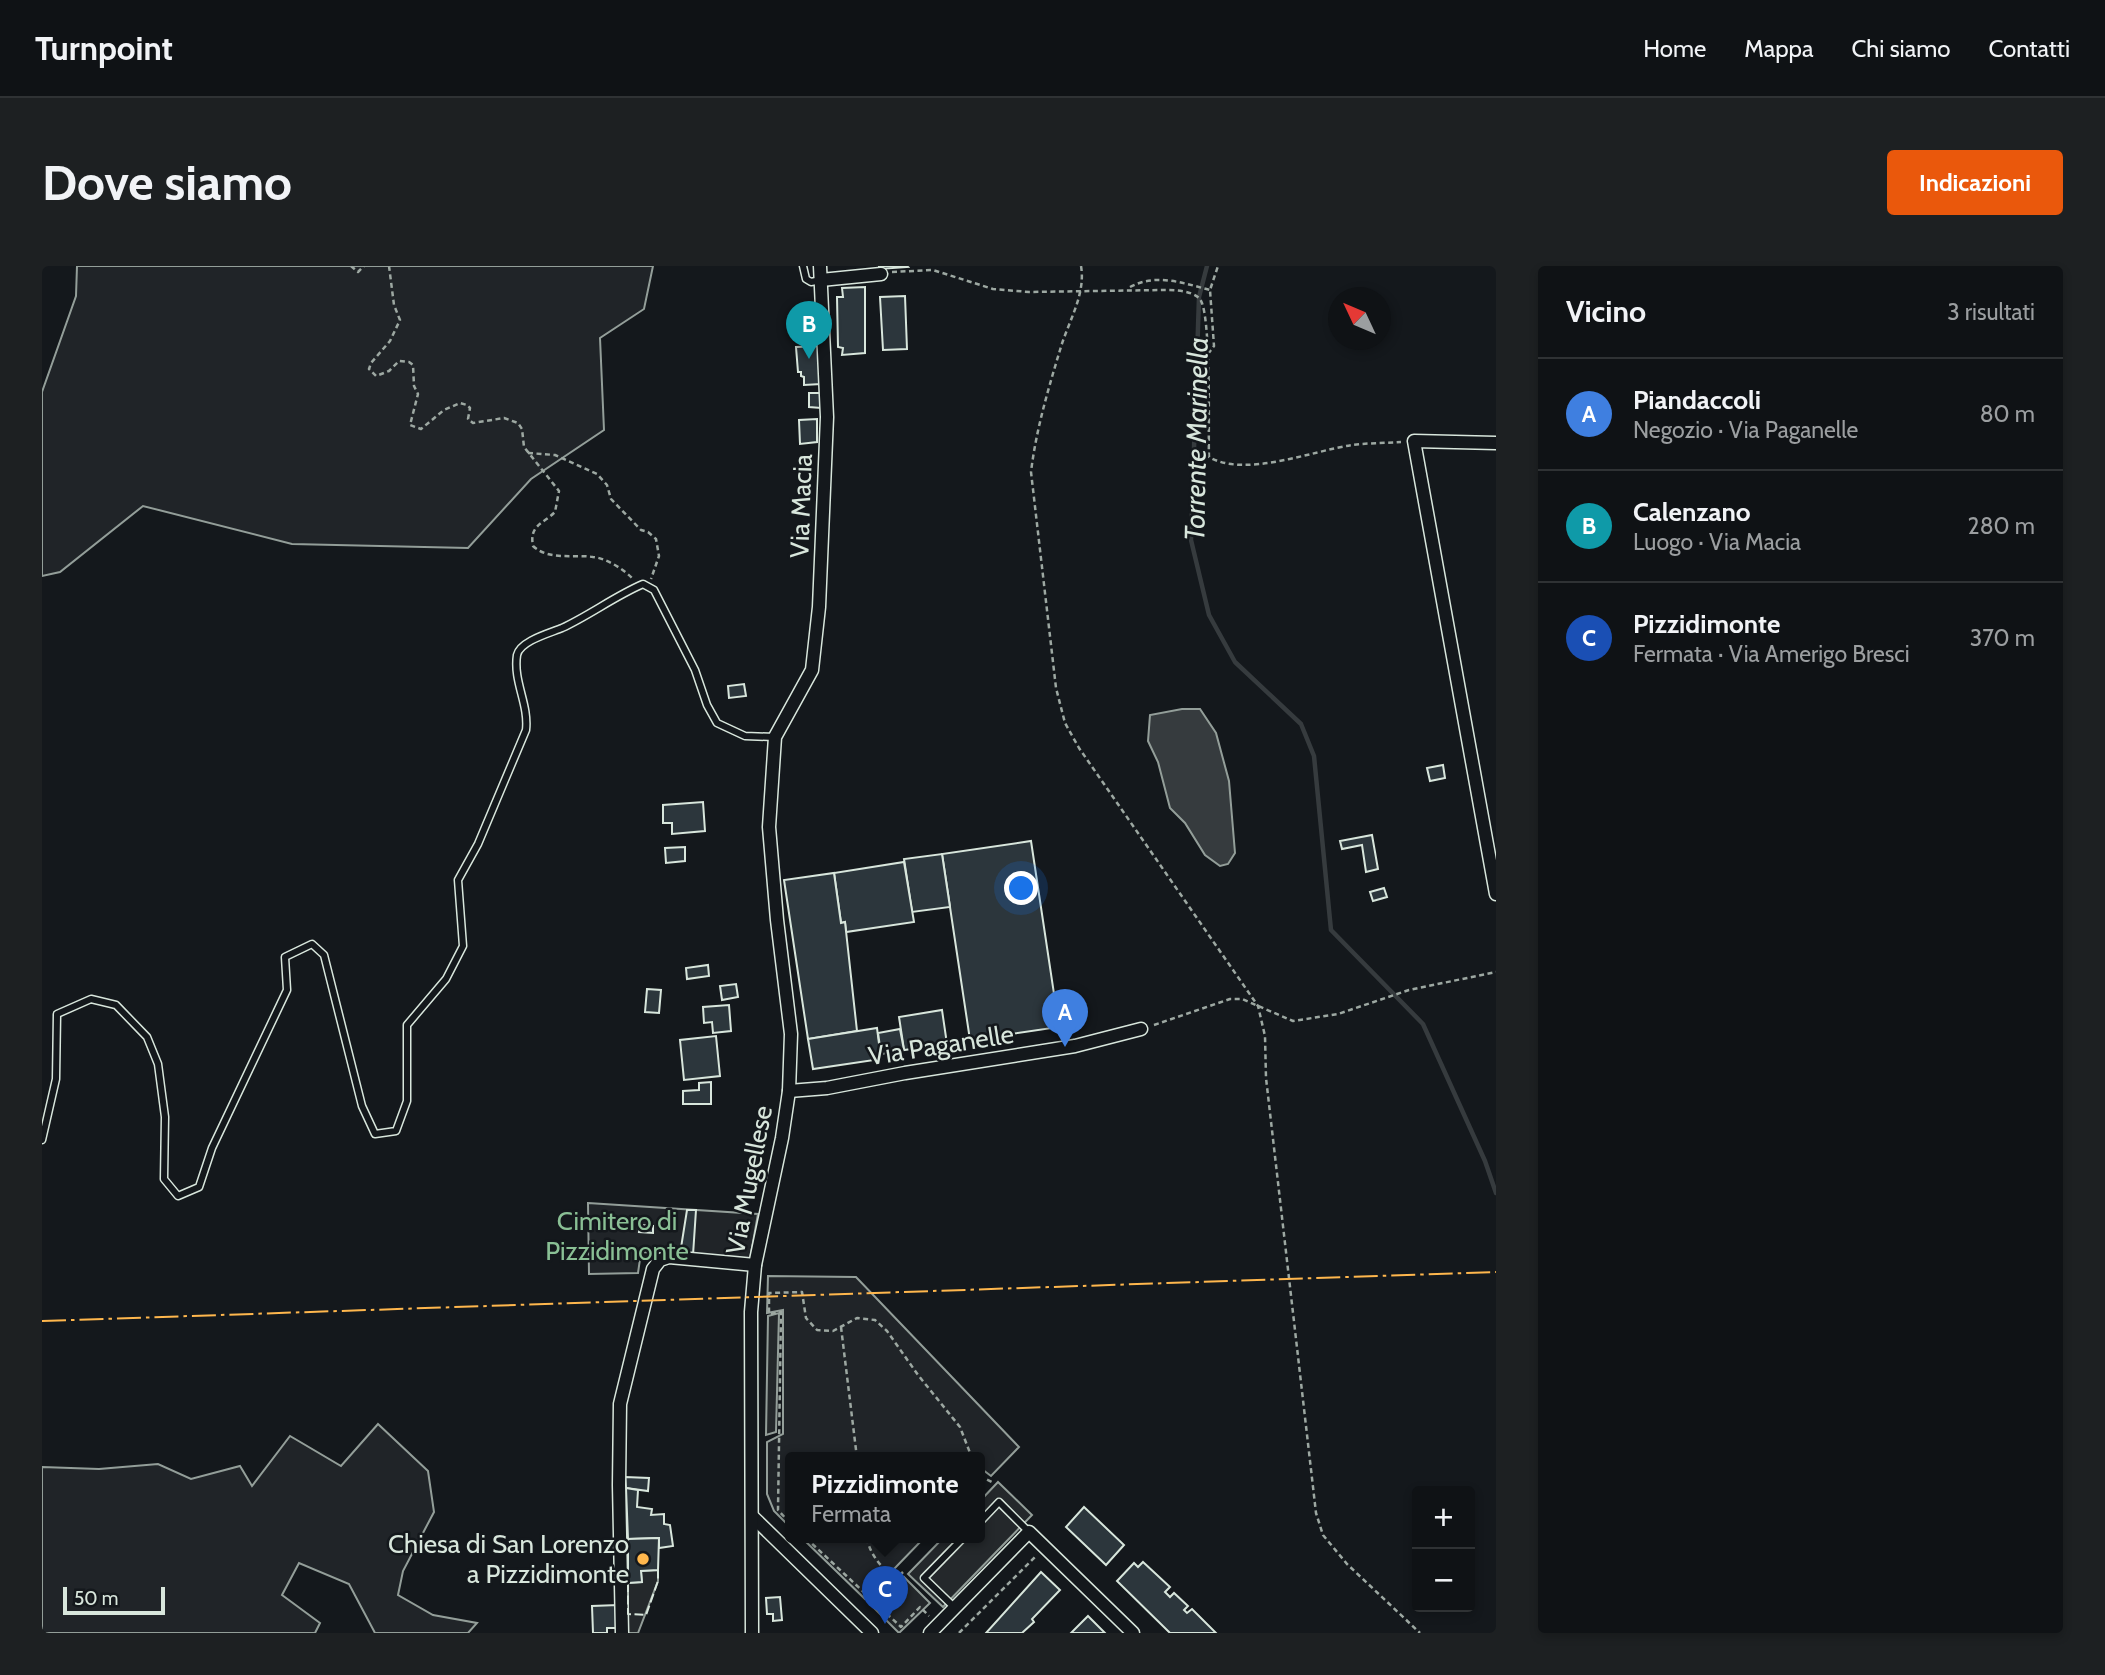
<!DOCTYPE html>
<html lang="it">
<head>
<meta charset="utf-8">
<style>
  :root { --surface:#0f1215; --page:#1d2022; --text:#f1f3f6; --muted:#9b9ea0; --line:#2f3234; --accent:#ea580c }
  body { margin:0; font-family:Cabin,sans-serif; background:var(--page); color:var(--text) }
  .controls { position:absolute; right:21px; bottom:21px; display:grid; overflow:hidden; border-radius:7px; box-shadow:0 4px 10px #0003 }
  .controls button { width:63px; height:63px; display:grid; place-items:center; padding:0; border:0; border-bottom:2px solid var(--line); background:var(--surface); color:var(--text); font:35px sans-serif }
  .compass { position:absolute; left:1286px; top:21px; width:63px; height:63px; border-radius:50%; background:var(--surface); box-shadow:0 4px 10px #0003; rotate:314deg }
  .scale { position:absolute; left:21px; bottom:18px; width:102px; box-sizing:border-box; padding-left:7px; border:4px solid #d8e6dc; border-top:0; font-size:19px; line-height:24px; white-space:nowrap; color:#d8e6dc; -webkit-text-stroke:5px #14181c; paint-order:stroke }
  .you { position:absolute; left:980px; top:623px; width:24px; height:24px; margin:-18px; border:5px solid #fff; border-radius:50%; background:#1a73e8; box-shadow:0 0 0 10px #1a73e833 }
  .badge { display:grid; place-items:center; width:46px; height:46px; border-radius:50%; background:var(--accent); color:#fff; font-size:23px; font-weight:700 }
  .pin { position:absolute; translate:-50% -58px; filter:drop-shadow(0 2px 4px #0008) }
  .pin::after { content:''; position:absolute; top:37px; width:24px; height:21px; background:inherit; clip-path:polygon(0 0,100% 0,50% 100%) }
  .popup { position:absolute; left:743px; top:1186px; width:200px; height:91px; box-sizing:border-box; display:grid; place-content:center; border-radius:7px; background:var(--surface); filter:drop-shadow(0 2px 5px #0005); font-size:23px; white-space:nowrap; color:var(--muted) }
  .popup b { font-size:26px; color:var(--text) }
  .popup::after { content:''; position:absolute; left:50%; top:100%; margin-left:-14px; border:14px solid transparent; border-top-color:var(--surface) }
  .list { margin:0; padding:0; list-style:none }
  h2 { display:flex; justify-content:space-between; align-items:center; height:91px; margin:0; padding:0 28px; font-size:30px }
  h2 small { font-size:23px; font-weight:400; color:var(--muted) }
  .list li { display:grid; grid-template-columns:46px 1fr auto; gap:21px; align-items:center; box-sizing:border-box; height:112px; padding:0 28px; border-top:2px solid var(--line) }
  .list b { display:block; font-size:26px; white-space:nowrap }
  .list p { margin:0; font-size:23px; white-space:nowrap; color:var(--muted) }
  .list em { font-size:23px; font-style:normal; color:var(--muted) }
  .map { position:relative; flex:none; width:1454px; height:1367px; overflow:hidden; border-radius:7px }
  header { display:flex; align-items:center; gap:42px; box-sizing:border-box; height:98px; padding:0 35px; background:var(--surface); border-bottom:2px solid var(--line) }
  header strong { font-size:33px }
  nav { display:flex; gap:38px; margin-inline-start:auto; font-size:24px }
  .intro { display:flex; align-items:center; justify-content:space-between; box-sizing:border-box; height:168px; padding:0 42px }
  h1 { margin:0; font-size:49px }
  .button { padding:18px 32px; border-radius:7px; background:var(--accent); color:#fff; font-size:24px; font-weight:700 }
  main { display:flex; gap:42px; padding:0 42px }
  aside { flex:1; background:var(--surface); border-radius:7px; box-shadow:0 4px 10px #0003 }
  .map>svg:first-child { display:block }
</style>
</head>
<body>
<header>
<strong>Turnpoint</strong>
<nav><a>Home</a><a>Mappa</a><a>Chi siamo</a><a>Contatti</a></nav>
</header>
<div class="intro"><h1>Dove siamo</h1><a class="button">Indicazioni</a></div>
<main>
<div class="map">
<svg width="1454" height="1367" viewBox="0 0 1454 1367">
  <rect width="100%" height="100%" fill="#14181c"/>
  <g fill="#202428" stroke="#939e99" stroke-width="2">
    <path d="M35 0H611L602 43 558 72 562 164 489 213 426 282 250 278 101 240 18 306 0 310V126L34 30Z"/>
    <path d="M546 937 716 948 708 993 599 986 596 1007 547 1008Z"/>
    <path d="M726 1010 814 1011 977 1181 949 1210 941 1204 938 1208V1192H748V1261L732 1245 725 1228V1176L741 1168V1044L725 1047Z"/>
    <path d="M336 1158 386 1205 392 1246 361 1305 356 1329 391 1349 435 1357 426 1367H333L307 1318 257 1297 240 1329 278 1357 273 1367H0V1201L57 1203 116 1198 149 1213 198 1200 210 1220 248 1170 299 1200Z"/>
    <path d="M760 1272H882L823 1333Z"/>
  </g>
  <g fill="#24282b" stroke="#939e99" stroke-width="2">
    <path d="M737 1047 734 1166 724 1169 726 1050Z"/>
    <path d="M956 1216 990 1249 901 1341 866 1308 901 1272H938V1235Z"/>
    <path d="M616 1304V1315L596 1367H585L586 1317 600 1316 599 1305Z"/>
    <path d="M862 1311 888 1337 857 1367 832 1342Z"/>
  </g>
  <path fill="#363b3e" stroke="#939e99" stroke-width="2" d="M1140 443H1158L1174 467 1187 515 1193 587 1186 598 1178 600 1163 589 1143 557 1128 542 1116 496 1106 475 1108 449Z"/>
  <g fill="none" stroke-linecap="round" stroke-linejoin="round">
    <path stroke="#363b3e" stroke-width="4.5" d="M1165 0 1157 31 1149 274 1167 349 1193 396 1259 458 1272 490 1289 664 1381 758 1443 895 1454 927"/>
  </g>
  <g fill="#2c363c" stroke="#d8e6dc" stroke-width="2">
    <path d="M837 0H865L866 1 837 3Z"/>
    <path d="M823 21V87L800 89 801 82 796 81 795 31H801L800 22Z"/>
    <path d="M863 30 865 83 841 84 838 31Z"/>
    <path d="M778 80 779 118 762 119V111L759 110V106H756L754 81Z"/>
    <path d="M767 127H779V142L767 141Z"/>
    <path d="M775 153V176L758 178 757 154Z"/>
    <path d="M702 418 704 430 687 432 686 420Z"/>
    <path d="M1401 499 1403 512 1388 515 1385 502Z"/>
    <path d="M661 536 663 565 630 568V557H621V539Z"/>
    <path d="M1330 569 1336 603 1324 606 1320 579 1300 583 1298 575Z"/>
    <path d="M989 575 1017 761 928 774 900 588Z"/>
    <path d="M643 581V595L624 597 623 582Z"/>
    <path d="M900 588 908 641 870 646 862 593Z"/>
    <path d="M862 596 872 656 804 666 803 656 799 657 792 607Z"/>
    <path d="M792 607 799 657 803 656 815 765 766 773 742 614Z"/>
    <path d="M1342 622 1345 631 1331 635 1328 626Z"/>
    <path d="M666 699 667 710 645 713 644 702Z"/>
    <path d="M694 718 696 731 680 734 678 720Z"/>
    <path d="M605 723 619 724 617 747 603 746Z"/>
    <path d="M687 739 689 765 671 767 670 756 662 757 661 741Z"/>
    <path d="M900 744 905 778 862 784 857 751Z"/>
    <path d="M835 762 839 793 771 803 766 773Z"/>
    <path d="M858 763 862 784 839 788 836 767Z"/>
    <path d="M674 770 678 810 642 814 638 774Z"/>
    <path d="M669 816V838H641V825L657 824V817Z"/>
    <path d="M645 944H654L651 989 638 988Z"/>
    <path d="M598 959 611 960V967L597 966Z"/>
    <path d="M583 1211 607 1212 606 1225 584 1222Z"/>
    <path d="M584 1222 596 1224 595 1241 610 1243 609 1249 622 1248V1258L628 1259 631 1280 617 1282V1272L586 1273Z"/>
    <path d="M1042 1241 1082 1279 1064 1299 1024 1261Z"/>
    <path d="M617 1272 616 1304 599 1305 600 1316 586 1317V1273Z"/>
    <path d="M1101 1296 1128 1321 1123 1326 1128 1331 1132 1327 1146 1340 1142 1344 1145 1347 1150 1343 1174 1367H1128L1075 1315 1092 1297 1096 1301Z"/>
    <path d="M999 1306 1018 1324 990 1353 992 1356 980 1367H944Z"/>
    <path d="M738 1331 740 1354 731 1355V1348H725L724 1332Z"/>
    <path d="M576 1339V1362H565V1367H551L550 1340Z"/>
    <path d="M1046 1350 1063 1367H1029Z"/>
  </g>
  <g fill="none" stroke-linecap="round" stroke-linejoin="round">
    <defs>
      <g id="lane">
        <path d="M761 0 764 13 769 16 779 14"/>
        <path d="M0 874 14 813 15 748 49 733 74 739 105 771 116 798 123 851 122 913 136 930 157 921 170 882 245 724 243 691 270 678 282 689 320 840 333 868 354 865 365 835V759L404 713 421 680 416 614 436 578 484 464C487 438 471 416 475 389 478 375 508 367 520 362 548 349 573 330 601 318L612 324 653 404 665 439 675 457 703 470 733 471"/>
        <path d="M938 1256 957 1236 987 1266"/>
        <path d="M913 1342 882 1312 921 1272"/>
      </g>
      <g id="street">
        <path d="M779 14 839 8"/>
        <path d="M1454 177 1372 175 1454 628"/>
        <path d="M747 825 785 822 863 807 1033 780 1099 763"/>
        <path d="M711 1251 830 1367"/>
        <path d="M580 1367 577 1219 578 1138 611 1003 618 994 627 991 713 999"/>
        <path d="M710 1367 709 1046 713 999 740 872 747 825 749 768 735 654 727 561 733 471 770 404 777 341 785 151 778 0"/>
        <path d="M888 1367 987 1266 1091 1367"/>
      </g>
    </defs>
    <use href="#lane" stroke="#d8e6dc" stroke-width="9"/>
    <use href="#street" stroke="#d8e6dc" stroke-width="15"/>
    <g stroke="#9da8a2" stroke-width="2.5" stroke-dasharray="5 3.5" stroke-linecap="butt">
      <path d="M309 0 316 6 322 0"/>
      <path d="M347 0 352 39 358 54 348 75 329 97 327 103 334 110 347 105 357 95 367 96 371 99 372 120 376 128 368 159 379 163 402 144 418 137 425 139 428 142 426 153 431 157 462 152 476 157 480 163 482 181 517 225 513 246C501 258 487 259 491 280 507 295 531 288 551 291 564 292 581 303 590 312"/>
      <path d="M1039 0C1044 29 1026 56 1018 84 1006 124 994 164 989 206L1014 422 1023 457 1037 482 1216 740 1223 770 1224 812 1274 1247 1281 1269 1305 1298 1378 1367"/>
      <path d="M850 6 891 4 951 23 987 26 1120 24C1132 24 1148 24 1157 32 1170 42 1166 168 1167 191 1203 212 1270 185 1310 179 1326 177 1343 177 1359 176"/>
      <path d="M1088 21C1114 7 1141 17 1168 24"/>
      <path d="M1166 88 1172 80 1168 24 1176 0"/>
      <path d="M486 187 513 189 555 208 565 219 569 233 599 264 606 266 614 273 617 290 609 313"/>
      <path d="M1112 759 1188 733H1200L1251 755 1296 748 1367 724 1454 706"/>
      <path d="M799 1061 815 1192"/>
      <path d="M938 1213 940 1211 950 1216"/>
      <path d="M748 1257 736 1244 739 1046 727 1048V1027L760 1026 764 1052 775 1064 791 1065 815 1052 833 1054 845 1065 876 1109 918 1161 930 1192"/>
      <path d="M764 1272 859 1361 878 1341 887 1350"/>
      <path d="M825 1272C828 1290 841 1302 853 1314L861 1306"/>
      <path d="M917 1367 993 1291"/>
    </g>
    <use href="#lane" stroke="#14181c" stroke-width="6"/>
    <use href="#street" stroke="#14181c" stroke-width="12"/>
    <path stroke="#d8e6dc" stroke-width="2" stroke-dasharray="9 3.5" stroke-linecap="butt" d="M586 1317V1348L604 1349 616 1315V1304"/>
    <path stroke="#ffb74d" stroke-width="2" stroke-dasharray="24 5 3.5 5" stroke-linecap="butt" d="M0 1055 1454 1006"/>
  </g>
  <circle fill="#ffb74d" stroke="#14181c" stroke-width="2.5" cx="601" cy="1293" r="7"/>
  <g text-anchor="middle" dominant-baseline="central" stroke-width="5" stroke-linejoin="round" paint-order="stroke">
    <g font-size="26" fill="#d8e6dc" stroke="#14181c">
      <text transform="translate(759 240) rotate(-88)">Via Macia</text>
      <text transform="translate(899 779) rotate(-9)">Via Paganelle</text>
      <text transform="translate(707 914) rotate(-79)">Via Mugellese</text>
    </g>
    <g font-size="26" fill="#8ac095" stroke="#14181c">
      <text x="575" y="955">Cimitero di<tspan x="575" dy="30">Pizzidimonte</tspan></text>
    </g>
    <g font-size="26" fill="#d8e6dc" stroke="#14181c" text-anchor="end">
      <text x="587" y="1278">Chiesa di San Lorenzo<tspan x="587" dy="30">a Pizzidimonte</tspan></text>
    </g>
    <g font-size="28" font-style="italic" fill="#d8e6dc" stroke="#14181c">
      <text transform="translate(1154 173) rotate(-89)">Torrente Marinella</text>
    </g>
  </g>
</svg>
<div class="controls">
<button>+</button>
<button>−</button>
</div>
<svg class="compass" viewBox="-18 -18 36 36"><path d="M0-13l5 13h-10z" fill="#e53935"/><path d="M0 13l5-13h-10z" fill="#9b9ea0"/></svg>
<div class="scale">50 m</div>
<div class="you"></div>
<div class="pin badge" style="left:1023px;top:781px;background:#3f7fe0">A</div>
<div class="pin badge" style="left:767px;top:93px;background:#0f9aa8">B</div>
<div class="pin badge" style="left:843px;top:1358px;background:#1a4fb4">C</div>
<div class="popup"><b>Pizzidimonte</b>Fermata</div>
</div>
<aside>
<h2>Vicino<small>3 risultati</small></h2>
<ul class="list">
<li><span class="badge" style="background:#3f7fe0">A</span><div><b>Piandaccoli</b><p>Negozio · Via Paganelle</p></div><em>80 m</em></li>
<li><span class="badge" style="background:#0f9aa8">B</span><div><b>Calenzano</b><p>Luogo · Via Macia</p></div><em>280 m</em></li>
<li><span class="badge" style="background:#1a4fb4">C</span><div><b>Pizzidimonte</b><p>Fermata · Via Amerigo Bresci</p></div><em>370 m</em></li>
</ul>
</aside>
</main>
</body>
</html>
